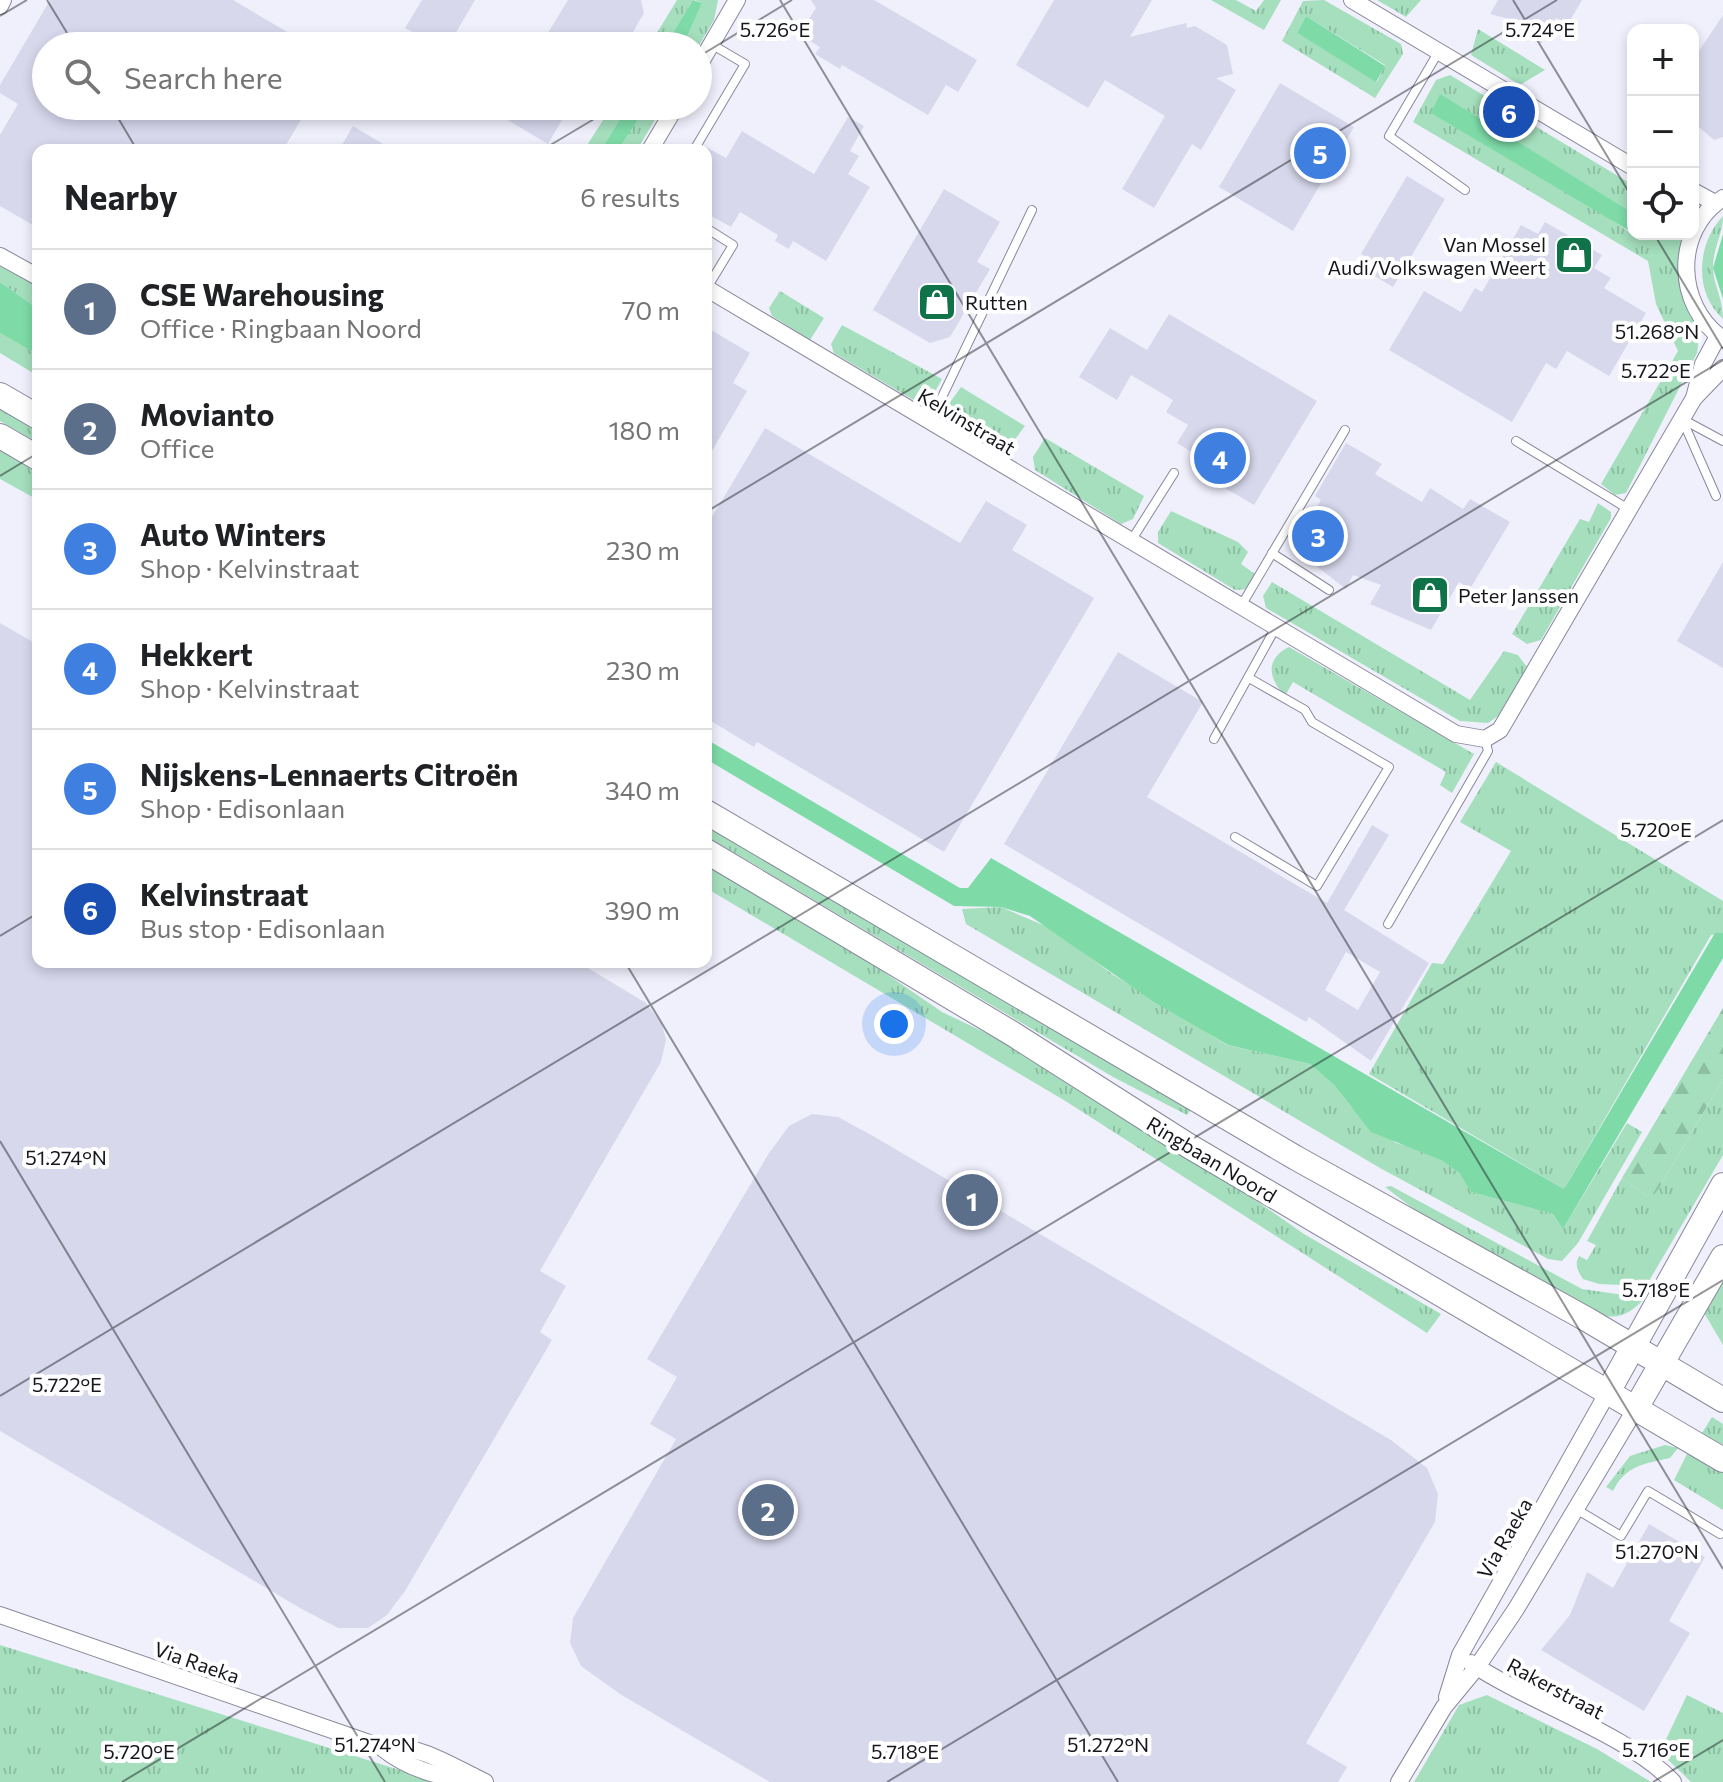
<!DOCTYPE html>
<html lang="en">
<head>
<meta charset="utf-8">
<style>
  :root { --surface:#fff; --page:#f6f6f6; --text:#202124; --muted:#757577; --line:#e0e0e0; --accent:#111827 }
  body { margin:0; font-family:Commissioner,sans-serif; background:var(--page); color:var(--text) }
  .controls { position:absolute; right:24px; top:24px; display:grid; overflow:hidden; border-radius:16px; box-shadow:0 4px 12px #0003 }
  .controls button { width:72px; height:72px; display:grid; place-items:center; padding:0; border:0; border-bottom:2px solid var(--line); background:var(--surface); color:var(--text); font:40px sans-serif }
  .you { position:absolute; left:894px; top:1024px; width:28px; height:28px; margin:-20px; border:6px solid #fff; border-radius:50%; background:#1a73e8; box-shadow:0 0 0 12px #1a73e833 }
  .badge { display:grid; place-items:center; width:52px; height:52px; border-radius:50%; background:var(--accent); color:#fff; font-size:26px; font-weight:700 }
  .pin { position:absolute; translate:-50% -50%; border:4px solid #fff; box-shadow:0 2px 8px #0006 }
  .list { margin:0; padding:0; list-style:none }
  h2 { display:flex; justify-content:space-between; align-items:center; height:104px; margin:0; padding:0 32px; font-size:34px }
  h2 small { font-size:26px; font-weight:400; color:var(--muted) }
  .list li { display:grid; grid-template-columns:52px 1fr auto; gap:24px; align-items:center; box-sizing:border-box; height:120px; padding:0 32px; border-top:2px solid var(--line) }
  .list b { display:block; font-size:30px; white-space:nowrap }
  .list p { margin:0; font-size:26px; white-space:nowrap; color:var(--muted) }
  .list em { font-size:26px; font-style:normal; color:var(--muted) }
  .icon { flex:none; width:44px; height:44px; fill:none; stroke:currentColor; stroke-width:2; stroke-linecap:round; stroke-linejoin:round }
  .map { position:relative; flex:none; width:1723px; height:1782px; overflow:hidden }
  .search { position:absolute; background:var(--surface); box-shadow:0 4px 12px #0003; left:32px; top:32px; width:680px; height:88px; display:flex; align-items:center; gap:20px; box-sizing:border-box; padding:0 28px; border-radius:44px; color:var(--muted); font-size:30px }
  .panel { position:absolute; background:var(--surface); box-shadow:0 4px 12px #0003; left:32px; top:144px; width:680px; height:824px; border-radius:16px }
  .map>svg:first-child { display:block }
</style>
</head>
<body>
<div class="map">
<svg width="1723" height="1782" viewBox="0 0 1723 1782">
  <defs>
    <pattern id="grass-tufts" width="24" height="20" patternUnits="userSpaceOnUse" patternTransform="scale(2)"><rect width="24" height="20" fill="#a5dfbd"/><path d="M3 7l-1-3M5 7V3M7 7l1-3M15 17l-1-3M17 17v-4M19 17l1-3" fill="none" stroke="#8dbfa2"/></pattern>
    <pattern id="forest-firs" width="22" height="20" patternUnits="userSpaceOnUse" patternTransform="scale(2)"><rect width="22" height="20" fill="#a5dfbd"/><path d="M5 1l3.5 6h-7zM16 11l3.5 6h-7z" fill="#8dbfa2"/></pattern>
  </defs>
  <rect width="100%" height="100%" fill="#f0f0fd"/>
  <g fill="url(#grass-tufts)" fill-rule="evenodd">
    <path d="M677 0H693L665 46H649Z"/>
    <path d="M695 0H718L714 20 698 47 683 46 702 3Z"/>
    <path d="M1211 0H1236L1256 11 1264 0H1281L1264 30Z"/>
    <path d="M1324 0 1401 44 1403 54 1375 98 1282 41 1303 1ZM1306 16 1385 65 1377 82 1297 33Z"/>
    <path d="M1377 0H1421L1406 17Z"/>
    <path d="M1478 29 1545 70 1520 85 1471 55Z"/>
    <path d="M1450 75 1633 185V213L1440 95 1630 233 1684 234C1666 277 1705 312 1697 353L1626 493 1615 495 1601 484 1678 351 1656 304 1648 261 1413 122 1436 80Z"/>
    <path d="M612 106H628L601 150H584Z"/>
    <path d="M647 106H663L637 150H618Z"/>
    <path d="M1723 216C1723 234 1713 248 1713 267 1713 285 1723 297 1723 319 1693 292 1697 243 1723 216Z"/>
    <path d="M0 261 38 283V309L0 282Z"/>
    <path d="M780 291 824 318 810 340 772 316 769 308Z"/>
    <path d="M842 325 942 379 932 397 917 402 834 353 831 344Z"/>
    <path d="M0 333 38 355V376L0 353Z"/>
    <path d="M961 387 1025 426 1010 446 1000 449 947 421 948 405Z"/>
    <path d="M0 405 38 428V443L0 421Z"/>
    <path d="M1045 438 1144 496 1133 519 1121 524 1035 470 1033 457Z"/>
    <path d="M0 445 38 468V500L0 479Z"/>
    <path d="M1598 503 1611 512V518L1541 640 1527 644 1512 634 1580 519 1589 522Z"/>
    <path d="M1171 511 1238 542 1248 552 1241 564 1255 574 1249 589 1235 590 1158 543V532Z"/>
    <path d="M1272 582 1470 700 1504 651 1518 655 1527 667 1498 716 1488 723 1460 721 1266 608 1263 596Z"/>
    <path d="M1289 647 1474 754 1452 793 1440 785 1446 772 1293 682 1285 696C1268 678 1265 659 1289 647Z"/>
    <path d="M1496 762 1723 901V933L1711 935 1564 1189 1369 1074 1432 963 1443 964 1511 851 1460 822Z"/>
    <path d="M706 822 1192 1108 1187 1115 1113 1077 706 836Z"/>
    <path d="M706 862 830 935 942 1012 1009 1044 1235 1186 1304 1234 1441 1314 1427 1333 1067 1102 706 888Z"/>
    <path d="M1001 907 1052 929 1112 974 1227 1045 1310 1064 1334 1085 1351 1107 1396 1143 1424 1150 1441 1160 1459 1173 1471 1192 1553 1214 1563 1229 1627 1123 1642 1132 1578 1243 1562 1261 1548 1259 1380 1168 966 924 962 909Z"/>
    <path d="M1723 1079V1155L1646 1286 1599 1284 1583 1279C1578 1271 1574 1265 1579 1256L1587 1260 1596 1245 1587 1241 1622 1178 1647 1196 1659 1188Z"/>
    <path d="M1391 1186 1582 1289 1645 1298C1632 1312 1620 1320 1601 1315L1419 1213 1385 1187Z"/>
    <path d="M1723 1272V1345L1703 1311Z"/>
    <path d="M1712 1417 1723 1424V1445L1702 1433Z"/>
    <path d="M1665 1445 1678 1448 1670 1458C1644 1464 1626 1465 1613 1491L1606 1487 1630 1456Z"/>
    <path d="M1688 1452 1723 1470V1510L1674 1480Z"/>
    <path d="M0 1645 438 1782H0Z"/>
    <path d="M1487 1695 1597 1749 1651 1782H1414L1459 1705Z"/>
    <path d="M1687 1695 1723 1713V1782H1691L1660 1752Z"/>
  </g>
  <path fill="url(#forest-firs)" d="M1723 1008V1079L1659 1188 1653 1196H1647L1622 1178Z"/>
  <g fill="#7edba8">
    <path d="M693 0 702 3 683 46H665Z"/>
    <path d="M1306 16 1385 66 1376 82 1297 33Z"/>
    <path d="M1440 94 1633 213V233L1431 113Z"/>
    <path d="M628 106H647L618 150H601Z"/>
    <path d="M1723 234V299L1713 268Z"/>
    <path d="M0 282 38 309V355L0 333Z"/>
    <path d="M706 739 960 888H968L991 858 1564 1189 1715 933H1723V958L1563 1229 1553 1214 1471 1192 1459 1173 1441 1160 1371 1132 1334 1085 1310 1064 1228 1045 1154 1002 1030 916 1001 907 954 906 706 759Z"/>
  </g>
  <g fill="#d7d8ec" fill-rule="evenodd">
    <path d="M50 0H233L311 46H46V106H309L283 150H38V228L0 206V135L18 104 0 93V85Z"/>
    <path d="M422 0H475L448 46H437L405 28Z"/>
    <path d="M568 0H641L644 13 625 46H540Z"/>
    <path d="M811 0H874L977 60 958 92 946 85 928 115 842 65 840 69 815 54 820 47 803 37 813 22 809 19 816 8Z"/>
    <path d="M1054 0H1152L1130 37 1186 23 1187 28 1195 26 1227 45 1233 74 1216 78 1236 90 1201 150 1192 144 1154 208 1122 189 1165 116 1105 80 1088 108 1016 65Z"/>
    <path d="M1498 0H1582L1568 24 1556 18 1541 44 1520 22 1490 14Z"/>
    <path d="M1723 15V137L1714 140 1693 122V60Z"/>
    <path d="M1280 83 1354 127 1293 231 1219 187Z"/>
    <path d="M484 106H570L548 144Z"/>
    <path d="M848 117 864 126 850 151 859 156 848 174 870 187 826 261 793 241 789 249 775 241 778 235 740 212 731 227 706 213V147L726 158 742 131 814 174Z"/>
    <path d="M353 126 393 150H339Z"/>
    <path d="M1407 176 1445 199 1393 287 1368 272 1374 261 1361 254Z"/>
    <path d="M944 189 1000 222 977 262 990 269 950 337 930 343 873 310Z"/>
    <path d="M1545 222 1602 255 1594 268 1611 278 1604 288 1646 313 1609 376 1567 351 1556 369 1546 363 1512 422 1389 350 1424 291 1461 312 1475 288 1482 292 1521 225 1538 234Z"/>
    <path d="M1169 314 1317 401 1254 505 1194 470 1201 458 1177 443 1188 425 1166 412 1173 400 1131 375 1117 400 1079 377 1110 328 1147 350Z"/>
    <path d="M706 327 750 353 733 383 747 391 706 461Z"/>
    <path d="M765 428 960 543 986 501 1027 525 1012 550 1094 598 944 852 757 742 754 747 706 718V527Z"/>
    <path d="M1346 443 1382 464 1375 474 1422 502 1430 488 1463 509 1470 499 1510 522 1470 589 1459 582 1431 630 1370 604 1381 585 1353 575 1346 589 1293 548 1321 500 1315 496Z"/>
    <path d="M1723 562V668L1677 641Z"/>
    <path d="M0 623 38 645V962H578L646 1003 662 1024 666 1040 661 1062 540 1271 566 1286 540 1332 552 1340 405 1591 387 1615 368 1628H338L300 1608 0 1431Z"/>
    <path d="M1118 652 1203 702 1147 797 1327 903 1372 825 1389 835 1344 910 1429 963 1371 1061 1309 1017 1306 1022 1004 844ZM1346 952 1380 972 1358 1010 1325 990Z"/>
    <path d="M812 1114 838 1117 873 1136 1391 1440 1427 1468 1438 1494 1435 1522 1306 1743 1347 1767 1338 1782H770L620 1694 581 1666 570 1643 573 1618 676 1439 650 1424 677 1377 647 1359 769 1153 789 1126Z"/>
    <path d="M1649 1524 1705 1557 1669 1621 1690 1633 1644 1711 1541 1650 1570 1615 1587 1572 1613 1588Z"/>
  </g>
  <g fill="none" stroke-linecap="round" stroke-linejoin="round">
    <defs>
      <g id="lane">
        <path d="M1439 51 1389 136 1465 190"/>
        <path d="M694 150 745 64 711 44"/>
        <path d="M706 228 733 245 707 288"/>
        <path d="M930 422 1032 210"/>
        <path d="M1516 441 1630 510"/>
        <path d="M1716 496 1682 419 1723 441"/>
        <path d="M1131 541 1174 473"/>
        <path d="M1272 553 1329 590"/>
        <path d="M1241 606 1345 430"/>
        <path d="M1214 739 1276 627"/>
        <path d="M1235 837 1317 886 1389 767 1312 722 1305 710 1249 678"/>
        <path d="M1388 924 1488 751 1485 739"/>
        <path d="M1576 1509 1621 1536 1648 1491 1720 1534"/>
      </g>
      <g id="street">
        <path d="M1352 0 1633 167"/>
        <path d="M0 6 3 0"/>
        <path d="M698 67 737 0"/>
        <path d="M650 150 676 106"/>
        <path d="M1693 191 1715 203"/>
        <path d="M1723 198C1673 230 1675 306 1723 339"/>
        <path d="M0 256 38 277"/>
        <path d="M706 288 1456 734 1485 739 1500 730 1694 398 1703 364 1718 336"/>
        <path d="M1695 397 1723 368"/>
        <path d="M0 1615 381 1747C404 1766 443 1782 473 1776"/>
        <path d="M1471 1663C1528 1702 1628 1734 1673 1782"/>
        <path d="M1447 1697 1460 1655 1608 1392"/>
        <path d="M381 1747C421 1744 451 1766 485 1782"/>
        <path d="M1399 1782 1444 1707 1477 1667 1516 1609 1636 1408"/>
      </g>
      <g id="primary">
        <path d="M0 395 38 417"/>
        <path d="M0 436 38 458"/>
        <path d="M706 812 1296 1158 1588 1320 1723 1400"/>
        <path d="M706 851 1013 1034 1189 1146 1723 1460"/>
        <path d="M1608 1392 1723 1185"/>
        <path d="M1636 1408 1723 1257"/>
      </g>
    </defs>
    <use href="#lane" stroke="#88889b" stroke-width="10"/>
    <use href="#street" stroke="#88889b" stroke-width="18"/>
    <use href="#primary" stroke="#88889b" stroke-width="26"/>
    <use href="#lane" stroke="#fff" stroke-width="8"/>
    <use href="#street" stroke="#fff" stroke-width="16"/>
    <use href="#primary" stroke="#fff" stroke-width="24"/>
  </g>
  <path fill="none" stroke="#16161d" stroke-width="2" stroke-opacity="0.45" d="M47 0 75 46M780 0 1723 1569M1513 0 1633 199M0 16 27 0M698 57 792 0M111 106 137 150M542 150 616 106M1654 234 1723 349M0 476 38 453M706 512 1557 0M0 936 38 913M625 962 1118 1782M0 1141 385 1782M0 1396 1723 360M122 1782 1723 820M887 1782 1723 1280M1653 1782 1723 1740"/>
  <defs>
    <symbol id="shop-square" viewBox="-11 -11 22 22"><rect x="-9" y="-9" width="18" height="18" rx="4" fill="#107248" stroke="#fff"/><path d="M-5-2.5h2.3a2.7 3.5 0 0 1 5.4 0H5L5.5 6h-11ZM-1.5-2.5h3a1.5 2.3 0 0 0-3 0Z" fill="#fff"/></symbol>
  </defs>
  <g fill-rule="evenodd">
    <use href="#shop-square" x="1552" y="233" width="44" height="44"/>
    <use href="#shop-square" x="915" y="280" width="44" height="44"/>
    <use href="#shop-square" x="1408" y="573" width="44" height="44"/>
  </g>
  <g text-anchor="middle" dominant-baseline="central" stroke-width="8" stroke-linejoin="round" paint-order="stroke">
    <g font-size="20" fill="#16161d" stroke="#fff" text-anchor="start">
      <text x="1546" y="244" text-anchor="end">Van Mossel<tspan x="1546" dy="23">Audi/Volkswagen Weert</tspan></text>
      <text x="965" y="302">Rutten</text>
      <text x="1458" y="595">Peter Janssen</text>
    </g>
    <g font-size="20" fill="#16161d" stroke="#fff">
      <text transform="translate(967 421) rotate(31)">Kelvinstraat</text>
      <text transform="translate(1212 1159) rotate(31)">Ringbaan Noord</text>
      <text transform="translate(1504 1538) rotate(-60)">Via Raeka</text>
      <text transform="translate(197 1662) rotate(19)">Via Raeka</text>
      <text transform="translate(1556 1688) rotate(28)">Rakerstraat</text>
    </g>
  </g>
  <g font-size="20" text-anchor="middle" fill="#16161d" stroke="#fff" stroke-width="8" stroke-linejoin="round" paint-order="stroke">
    <text x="775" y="37">5.726°E</text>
    <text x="1540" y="37">5.724°E</text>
    <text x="1657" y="339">51.268°N</text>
    <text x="1656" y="378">5.722°E</text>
    <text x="1656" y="837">5.720°E</text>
    <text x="66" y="1165">51.274°N</text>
    <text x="1656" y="1297">5.718°E</text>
    <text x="67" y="1392">5.722°E</text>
    <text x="1657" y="1559">51.270°N</text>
    <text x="375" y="1752">51.274°N</text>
    <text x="1108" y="1752">51.272°N</text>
    <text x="1656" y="1757">5.716°E</text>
    <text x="139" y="1759">5.720°E</text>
    <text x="905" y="1759">5.718°E</text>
  </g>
</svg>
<div class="controls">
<button>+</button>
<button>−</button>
<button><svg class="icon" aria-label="locate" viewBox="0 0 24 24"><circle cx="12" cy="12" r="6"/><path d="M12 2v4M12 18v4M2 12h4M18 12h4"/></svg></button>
</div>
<div class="you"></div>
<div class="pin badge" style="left:972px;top:1200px;background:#5c6f8a">1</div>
<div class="pin badge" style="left:768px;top:1510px;background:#5c6f8a">2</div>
<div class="pin badge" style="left:1318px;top:536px;background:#3f7fe0">3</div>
<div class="pin badge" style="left:1220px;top:458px;background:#3f7fe0">4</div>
<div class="pin badge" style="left:1320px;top:153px;background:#3f7fe0">5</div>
<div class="pin badge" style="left:1509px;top:112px;background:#1a4fb4">6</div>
<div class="search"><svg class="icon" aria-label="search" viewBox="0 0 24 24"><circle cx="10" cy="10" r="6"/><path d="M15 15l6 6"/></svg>Search here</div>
<section class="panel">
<h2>Nearby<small>6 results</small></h2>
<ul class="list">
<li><span class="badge" style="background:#5c6f8a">1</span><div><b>CSE Warehousing</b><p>Office · Ringbaan Noord</p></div><em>70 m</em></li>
<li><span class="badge" style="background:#5c6f8a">2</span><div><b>Movianto</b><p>Office</p></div><em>180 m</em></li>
<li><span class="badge" style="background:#3f7fe0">3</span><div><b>Auto Winters</b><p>Shop · Kelvinstraat</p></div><em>230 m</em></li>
<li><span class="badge" style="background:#3f7fe0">4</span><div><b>Hekkert</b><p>Shop · Kelvinstraat</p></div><em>230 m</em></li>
<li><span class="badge" style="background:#3f7fe0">5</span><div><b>Nijskens-Lennaerts Citroën</b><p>Shop · Edisonlaan</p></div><em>340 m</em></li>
<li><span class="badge" style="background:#1a4fb4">6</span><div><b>Kelvinstraat</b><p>Bus stop · Edisonlaan</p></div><em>390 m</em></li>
</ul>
</section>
</div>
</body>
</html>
